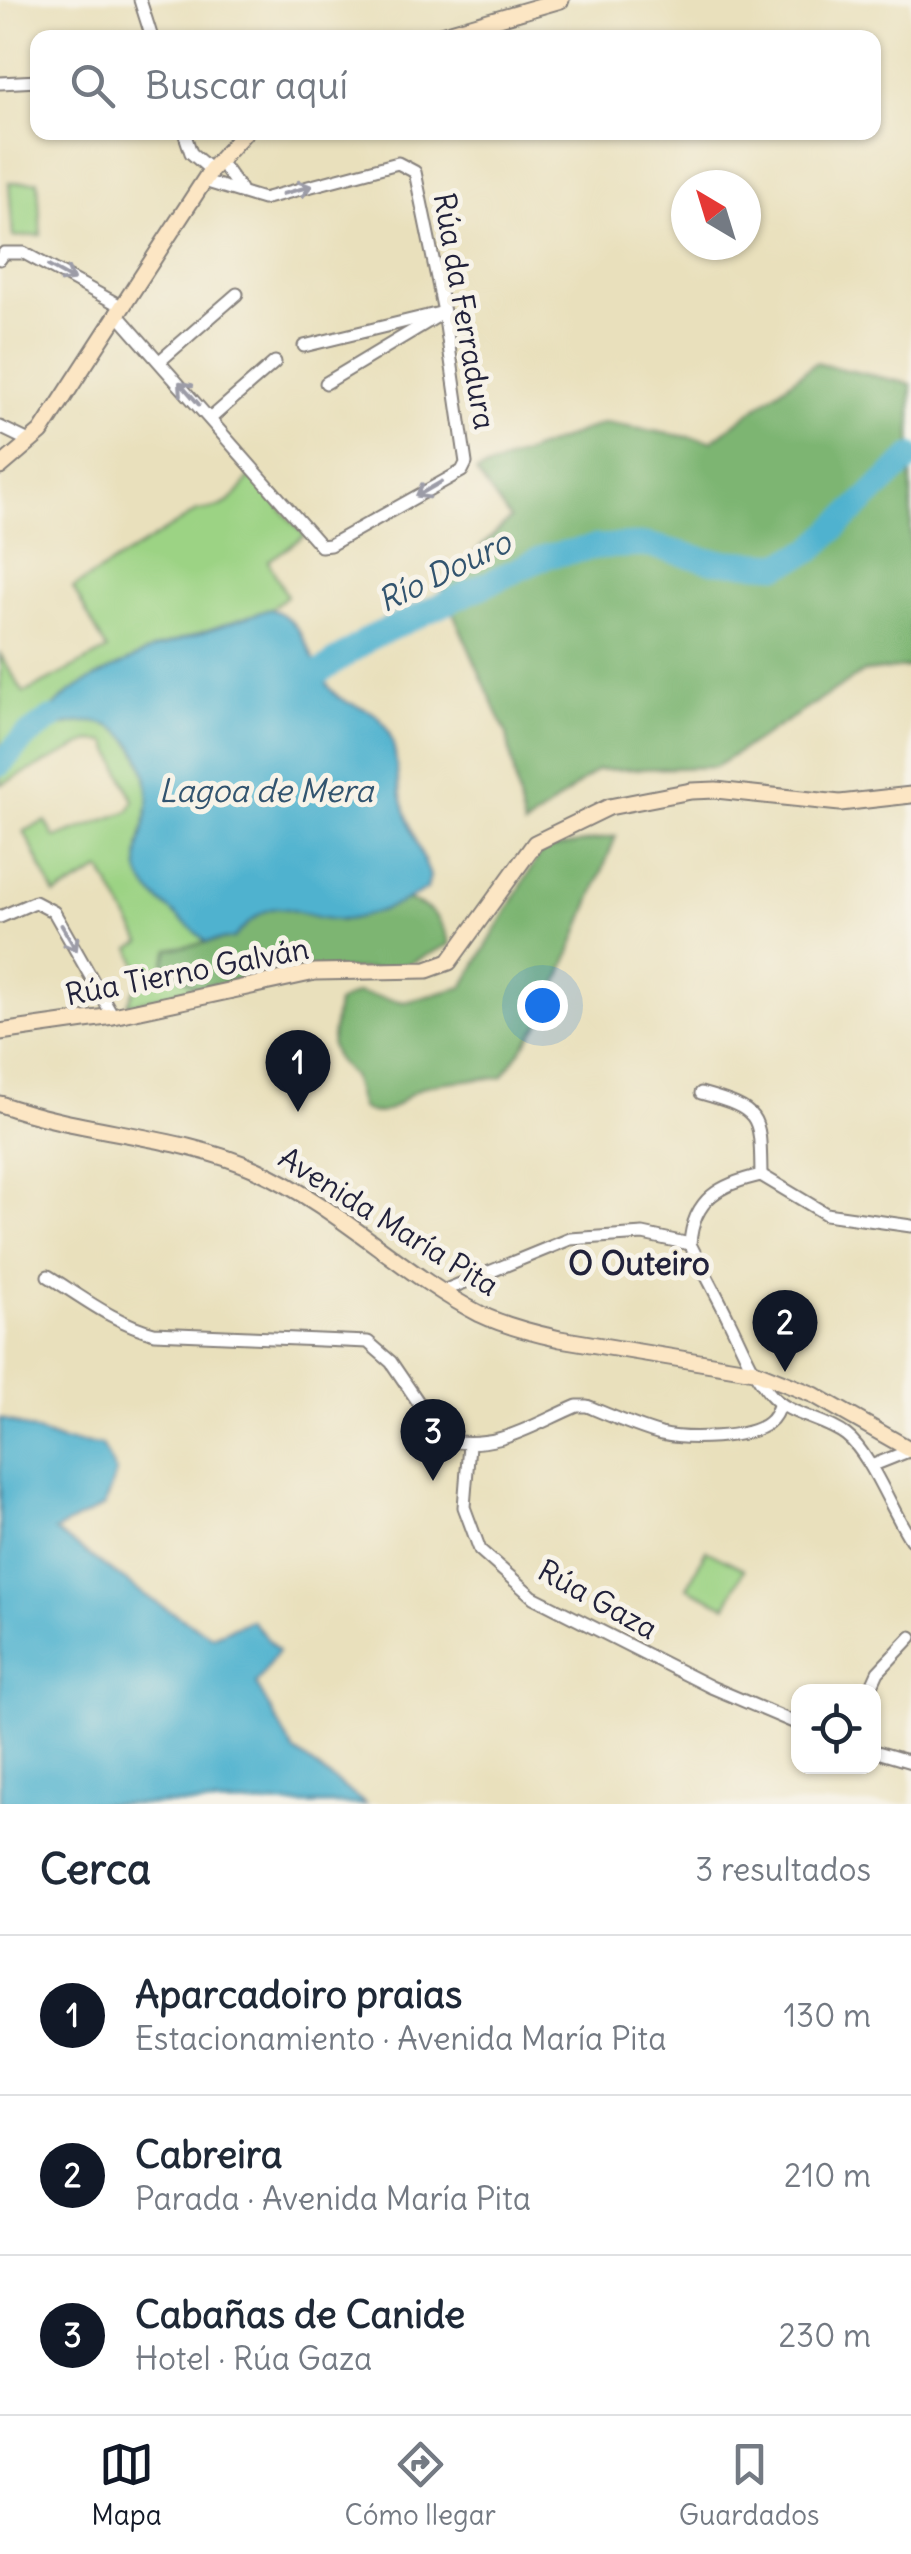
<!DOCTYPE html>
<html lang="es">
<head>
<meta charset="utf-8">
<style>
  :root { --surface:#fff; --page:#f6f6f7; --text:#1f2937; --muted:#747a83; --line:#e0e1e3; --accent:#111827 }
  body { margin:0; font-family:Delius,sans-serif; background:var(--page); color:var(--text) }
  .controls { position:absolute; right:30px; bottom:30px; display:grid; overflow:hidden; border-radius:20px; box-shadow:0 2px 8px #0004 }
  .controls button { width:90px; height:90px; display:grid; place-items:center; padding:0; border:0; border-bottom:2px solid var(--line); background:var(--surface); color:var(--text); font:50px sans-serif }
  .compass { position:absolute; left:671px; top:170px; width:90px; height:90px; border-radius:50%; background:var(--surface); box-shadow:0 2px 8px #0004; rotate:322deg }
  .you { position:absolute; left:542px; top:1005px; width:35px; height:35px; margin:-25px; border:8px solid #fff; border-radius:50%; background:#1a73e8; box-shadow:0 0 0 15px #1a73e833 }
  .badge { display:grid; place-items:center; width:65px; height:65px; border-radius:50%; background:var(--accent); color:#fff; font-size:32px; font-weight:700 }
  .pin { position:absolute; translate:-50% -82px; filter:drop-shadow(0 2px 5px #0008) }
  .pin::after { content:''; position:absolute; top:52px; width:35px; height:30px; background:inherit; clip-path:polygon(0 0,100% 0,50% 100%) }
  .list { margin:0; padding:0; list-style:none }
  h2 { display:flex; justify-content:space-between; align-items:center; height:130px; margin:0; padding:0 40px; font-size:42px }
  h2 small { font-size:32px; font-weight:400; color:var(--muted) }
  .list li { display:grid; grid-template-columns:65px 1fr auto; gap:30px; align-items:center; box-sizing:border-box; height:160px; padding:0 40px; border-top:2px solid var(--line) }
  .list b { display:block; font-size:38px; white-space:nowrap }
  .list p { margin:0; font-size:32px; white-space:nowrap; color:var(--muted) }
  .list em { font-size:32px; font-style:normal; color:var(--muted) }
  .icon { flex:none; width:55px; height:55px; fill:none; stroke:currentColor; stroke-width:2; stroke-linecap:round; stroke-linejoin:round }
  .map { position:relative; flex:none; width:911px; height:1804px; overflow:hidden }
  .search { position:absolute; background:var(--surface); box-shadow:0 2px 8px #0004; left:30px; right:30px; top:30px; height:110px; display:flex; align-items:center; gap:25px; box-sizing:border-box; padding:0 35px; border-radius:20px; color:var(--muted); font-size:38px }
  .sheet { height:610px; background:var(--surface) }
  nav { display:flex; justify-content:space-around; align-items:center; box-sizing:border-box; height:140px; border-top:2px solid var(--line); background:var(--surface); font-size:28px; color:var(--muted) }
  nav a { display:grid; justify-items:center; gap:5px }
  nav .on { color:var(--accent) }
  .map>svg:first-child { display:block }
</style>
</head>
<body>
<div class="map">
<svg width="911" height="1804" viewBox="0 0 911 1804">
  <rect width="100%" height="100%" fill="#f7f3e8"/>
  <filter id="ink" filterUnits="userSpaceOnUse"><feTurbulence type="fractalNoise" baseFrequency=".01" numOctaves="2"/><feDisplacementMap in="SourceGraphic" scale="20" xChannelSelector="R" yChannelSelector="G"/><feConvolveMatrix kernelMatrix="1 2 1 2 8 2 1 2 1" color-interpolation-filters="sRGB"/></filter>
  <filter id="wash" filterUnits="userSpaceOnUse"><feTurbulence type="fractalNoise" baseFrequency=".0048" numOctaves="4" result="noise"/><feDisplacementMap in="SourceGraphic" scale="40" xChannelSelector="R" yChannelSelector="G"/><feGaussianBlur stdDeviation="2.25" result="paint"/><feColorMatrix in="noise" values="0 0 0 0 0 0 0 0 0 0 0 0 0 0 0 0 0 1.4 0 .05"/><feComposite in="paint" operator="in"/></filter>
  <g filter="url(#wash)">
    <rect width="100%" height="100%" fill="#e9e0bc"/>
    <g fill="#9cd384" stroke="#5f7a60" stroke-width="2.5">
      <path d="M38 181 41 235 13 237 9 183Z"/>
      <path d="M251 475 305 536 268 561 287 596 270 609 153 649 94 678 70 692 22 735 27 740C45 731 67 723 87 721 131 717 152 773 148 808 146 821 142 834 139 847L206 942 169 949 164 964 196 988 127 1005 141 975 131 948 141 942 101 870 55 895 24 831 46 821 55 838 129 811 134 801 107 742 90 741 0 785V654L24 693 107 650 73 588 197 511C225 510 236 499 251 475Z"/>
      <path d="M706 1550 744 1569 726 1606 687 1588Z"/>
    </g>
    <g fill="#7db572" stroke="#506c56" stroke-width="2.5">
      <path d="M815 363 911 384V667L864 672 715 767 597 770 524 827 507 735 441 585 510 519 476 472 604 423 712 441Z"/>
      <path d="M616 836 545 1016 502 1077C480 1080 443 1080 423 1087 400 1096 389 1124 361 1108L352 1076 336 1059 331 1045 337 1003 357 993 405 1002 463 987 542 850Z"/>
      <path d="M406 900C431 906 442 919 450 944L398 969 280 971 196 988 164 964 169 949 234 938 249 920 269 908 286 907 341 921Z"/>
    </g>
    <g fill="#50b2cf" stroke="#396a85" stroke-width="2.5">
      <path d="M270 609C307 618 311 670 335 694 351 710 372 702 386 727 397 746 396 767 399 787 405 817 419 848 430 876L427 889C409 901 360 921 339 920 284 917 280 886 234 938L206 942C190 925 155 901 144 883 130 861 145 832 148 808 151 779 140 743 114 728 86 714 52 727 26 741L22 736 70 692 94 678 153 649Z"/>
      <path d="M0 1418 62 1441 102 1445 116 1473 104 1506 55 1531 152 1600 212 1636 251 1620 278 1651 256 1684 294 1751 366 1804H0Z"/>
    </g>
    <g fill="none" stroke-linecap="round" stroke-linejoin="round">
      <g stroke="#50b2cf" stroke-width="25">
        <path d="M291 684 322 671 370 638 547 556 596 547 648 545 711 561 779 565 812 550 911 457"/>
        <path d="M0 764 24 738 51 719"/>
      </g>
    </g>
  </g>
  <g filter="url(#ink)">
    <g fill="none" stroke-linecap="round" stroke-linejoin="round">
      <defs>
        <g id="street">
          <path d="M140 0 152 38"/>
          <path d="M0 83 38 81"/>
          <path d="M184 132 191 153 211 170"/>
          <path d="M219 160 240 189"/>
          <path d="M0 259 4 253H24L121 306"/>
          <path d="M116 313 321 546 330 545 462 471 466 463 444 312 415 172 398 163 263 199 204 181"/>
          <path d="M304 346 444 312"/>
          <path d="M161 360 237 294"/>
          <path d="M326 383 436 317"/>
          <path d="M211 418 275 362"/>
          <path d="M0 427 31 442"/>
          <path d="M0 917 35 902 54 912 113 1016"/>
          <path d="M701 1093C762 1110 760 1115 761 1175"/>
          <path d="M911 1226 826 1214 761 1175C721 1184 693 1198 690 1244 703 1270 717 1295 729 1320 742 1346 752 1374 771 1395 789 1416 824 1418 846 1435 871 1454 892 1512 911 1540"/>
          <path d="M48 1276C82 1297 115 1323 154 1333L368 1342 391 1362 444 1440C497 1451 530 1426 577 1406H587C611 1416 636 1427 661 1434 686 1440 748 1439 768 1423 775 1418 777 1411 780 1403"/>
          <path d="M443 1291 570 1239 643 1234 690 1244"/>
          <path d="M469 1445 464 1507 480 1550 533 1597 711 1687 798 1724"/>
          <path d="M871 1466 911 1450"/>
          <path d="M869 1692 878 1672 911 1637"/>
          <path d="M874 1751 911 1762"/>
        </g>
        <g id="secondary">
          <path d="M430 38 561 0"/>
          <path d="M0 467 41 432 211 170 245 132"/>
          <path d="M0 1032 113 1016 315 972 427 970 449 962 535 843 609 807 691 791 716 790 840 803 911 795"/>
          <path d="M0 1104C83 1134 177 1134 257 1170 338 1206 402 1274 480 1314 505 1326 533 1333 560 1339L754 1371 814 1395 911 1450"/>
        </g>
      </defs>
      <use href="#street" stroke="#86817c" stroke-width="15"/>
      <use href="#secondary" stroke="#86817c" stroke-width="19"/>
      <use href="#street" stroke="#fff" stroke-width="11"/>
      <use href="#secondary" stroke="#fce6c4" stroke-width="15"/>
    </g>
    <defs><path id="oneway-shaft" d="M-6 0H5M1.5-3L5.5 0L1.5 3" fill="none" stroke-width="1.6" stroke-linecap="round" stroke-linejoin="round" transform="scale(2.5)"/></defs>
    <g stroke="#9c9ca7">
      <use href="#oneway-shaft" transform="translate(297 190) rotate(-15)"/>
      <use href="#oneway-shaft" transform="translate(61 273) rotate(29)"/>
      <use href="#oneway-shaft" transform="translate(189 393) rotate(-131)"/>
      <use href="#oneway-shaft" transform="translate(429 489) rotate(150)"/>
      <use href="#oneway-shaft" transform="translate(69 938) rotate(60)"/>
    </g>
  </g>
  <g text-anchor="middle" dominant-baseline="central" stroke-width="10" stroke-linejoin="round" paint-order="stroke">
    <g font-size="30" fill="#22223b" stroke="#f7f3e8">
      <text transform="translate(465 311) rotate(80)">Rúa da Ferradura</text>
      <text transform="translate(187 971) rotate(-11)">Rúa Tierno Galván</text>
      <text transform="translate(389 1221) rotate(32)">Avenida María Pita</text>
      <text transform="translate(598 1599) rotate(29)">Rúa Gaza</text>
    </g>
    <g font-size="32" font-style="italic" fill="#32546f" stroke="#f7f3e8">
      <text transform="translate(444 571) rotate(-26)">Río Douro</text>
      <text x="266" y="790">Lagoa de Mera</text>
    </g>
    <g font-size="32" font-weight="bold" fill="#22223b" stroke="#f7f3e8">
      <text x="639" y="1263">O Outeiro</text>
    </g>
  </g>
</svg>
<div class="controls">
<button><svg class="icon" aria-label="locate" viewBox="0 0 24 24"><circle cx="12" cy="12" r="6"/><path d="M12 2v4M12 18v4M2 12h4M18 12h4"/></svg></button>
</div>
<svg class="compass" viewBox="-18 -18 36 36"><path d="M0-13l5 13h-10z" fill="#e53935"/><path d="M0 13l5-13h-10z" fill="#747a83"/></svg>
<div class="you"></div>
<div class="pin badge" style="left:298px;top:1112px">1</div>
<div class="pin badge" style="left:785px;top:1372px">2</div>
<div class="pin badge" style="left:433px;top:1481px">3</div>
<div class="search"><svg class="icon" aria-label="search" viewBox="0 0 24 24"><circle cx="10" cy="10" r="6"/><path d="M15 15l6 6"/></svg>Buscar aquí</div>
</div>
<section class="sheet">
<h2>Cerca<small>3 resultados</small></h2>
<ul class="list">
<li><span class="badge">1</span><div><b>Aparcadoiro praias</b><p>Estacionamiento · Avenida María Pita</p></div><em>130 m</em></li>
<li><span class="badge">2</span><div><b>Cabreira</b><p>Parada · Avenida María Pita</p></div><em>210 m</em></li>
<li><span class="badge">3</span><div><b>Cabañas de Canide</b><p>Hotel · Rúa Gaza</p></div><em>230 m</em></li>
</ul>
</section>
<nav>
<a class="on"><svg class="icon" aria-label="map" viewBox="0 0 24 24"><path d="M3 6l6-2 6 2 6-2v14l-6 2-6-2-6 2zM9 4v14M15 6v14"/></svg>Mapa</a>
<a><svg class="icon" aria-label="directions" viewBox="0 0 24 24"><path d="M12 3l9 9-9 9-9-9zM9 14v-3h6M13 9l2 2-2 2"/></svg>Cómo llegar</a>
<a><svg class="icon" aria-label="saved" viewBox="0 0 24 24"><path d="M7 4h10v16l-5-4-5 4z"/></svg>Guardados</a>
</nav>
</body>
</html>
